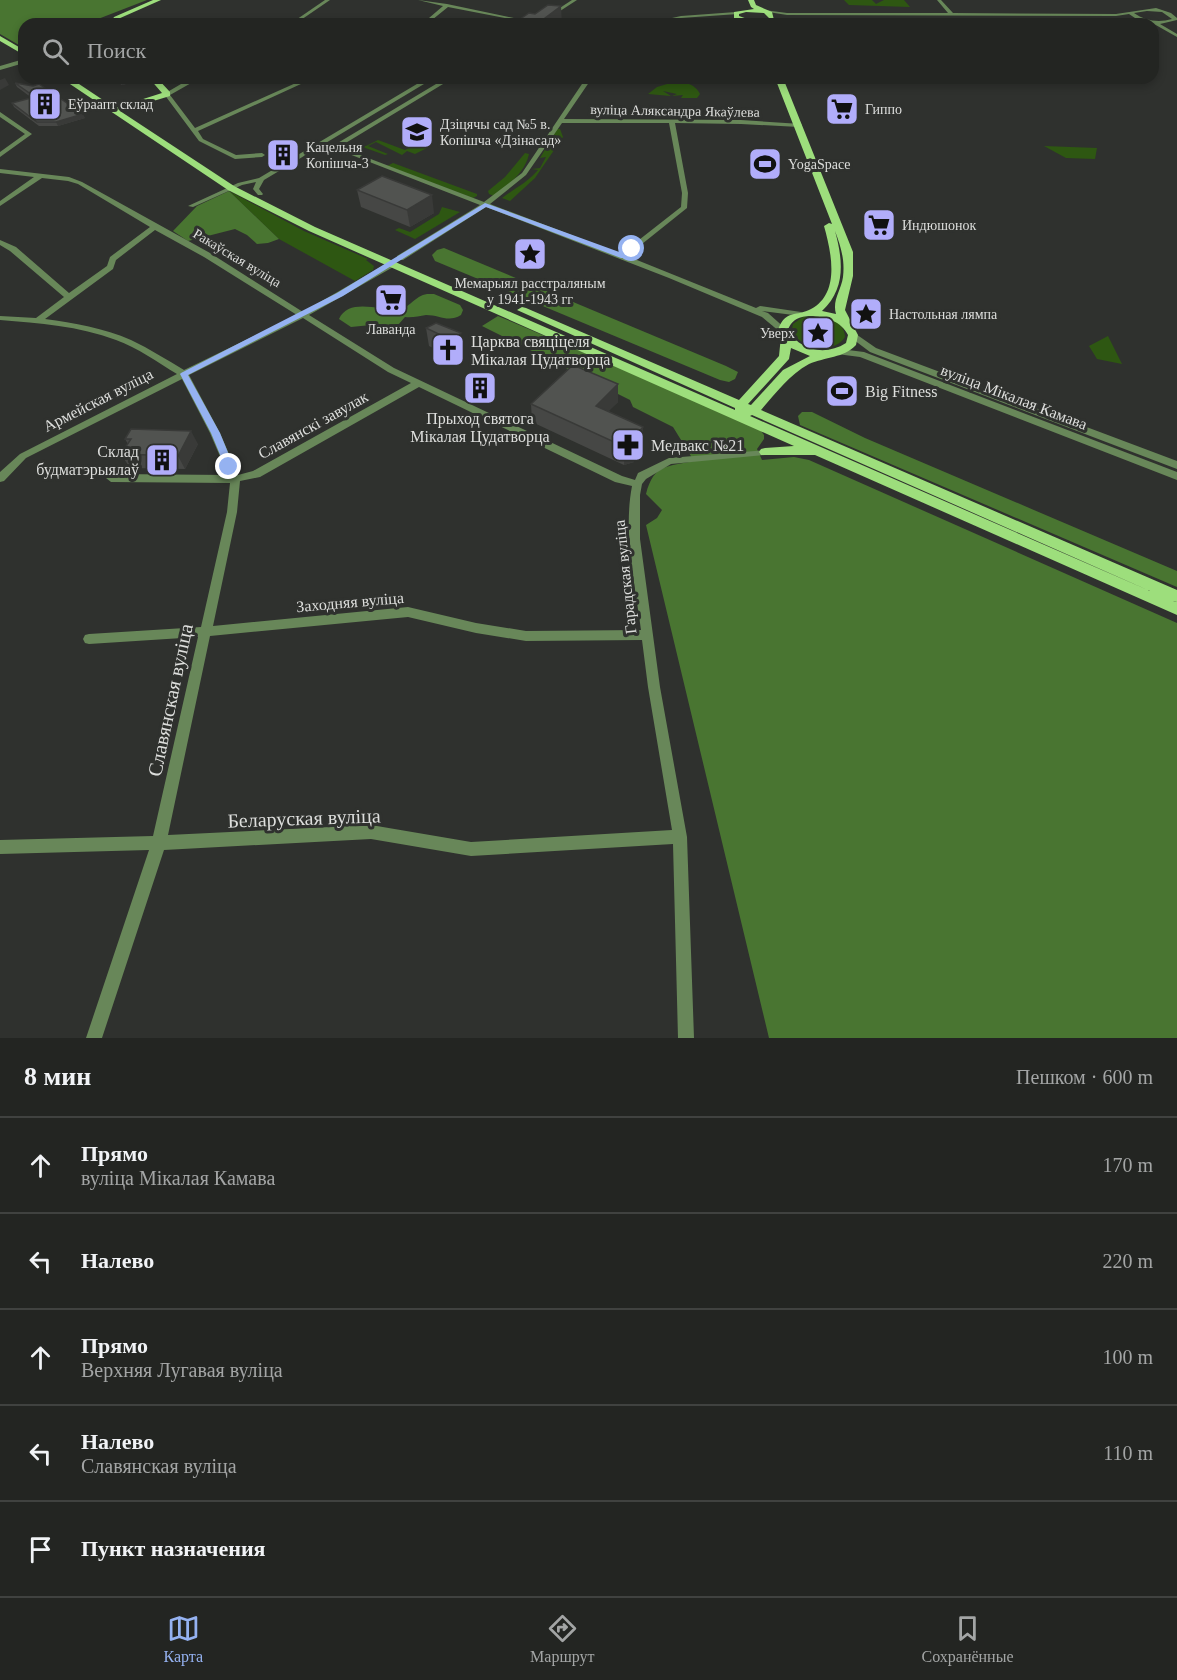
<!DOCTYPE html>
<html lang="ru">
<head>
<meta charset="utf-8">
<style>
  :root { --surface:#232522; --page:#2b2d2a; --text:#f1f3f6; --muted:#a3a5a5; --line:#404240; --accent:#95b2f1 }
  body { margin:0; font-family:Georgia,serif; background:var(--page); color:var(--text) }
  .stop { position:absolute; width:18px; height:18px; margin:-14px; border:4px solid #95b2f1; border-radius:50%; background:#fff }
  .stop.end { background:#95b2f1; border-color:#fff; box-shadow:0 2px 6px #0008 }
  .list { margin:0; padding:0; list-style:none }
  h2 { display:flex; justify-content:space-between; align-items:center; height:78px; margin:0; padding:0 24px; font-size:26px }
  h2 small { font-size:20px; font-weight:400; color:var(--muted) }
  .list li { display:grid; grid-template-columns:39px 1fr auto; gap:18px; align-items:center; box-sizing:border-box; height:96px; padding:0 24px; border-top:2px solid var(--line) }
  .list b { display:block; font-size:22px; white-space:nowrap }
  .list p { margin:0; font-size:20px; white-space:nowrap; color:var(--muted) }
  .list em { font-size:20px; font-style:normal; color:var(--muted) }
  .icon { flex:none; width:33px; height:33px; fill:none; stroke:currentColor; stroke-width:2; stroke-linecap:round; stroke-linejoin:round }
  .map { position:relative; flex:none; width:1177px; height:1038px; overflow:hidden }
  .search { position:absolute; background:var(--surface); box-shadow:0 3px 9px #0003; left:18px; right:18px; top:18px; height:66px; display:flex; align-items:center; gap:15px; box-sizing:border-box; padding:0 21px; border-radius:18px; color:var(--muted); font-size:22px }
  .sheet { height:558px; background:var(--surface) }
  nav { display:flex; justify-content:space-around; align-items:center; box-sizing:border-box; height:84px; border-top:2px solid var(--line); background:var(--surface); font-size:16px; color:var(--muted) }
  nav a { display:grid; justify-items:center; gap:3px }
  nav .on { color:var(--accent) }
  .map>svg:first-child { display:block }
</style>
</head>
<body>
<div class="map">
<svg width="1177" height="1038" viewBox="0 0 1177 1038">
  <rect width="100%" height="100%" fill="#2f312e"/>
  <g fill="#2e5712">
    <path d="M844 0H872L876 4 884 0H904L910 7 849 5Z"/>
    <path d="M677 81C682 82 695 83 700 94L697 98H681L683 95 672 96 677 94 663 91 671 96 648 94 657 87Z"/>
    <path d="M557 129H560L563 137 535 178 510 201 502 198C515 188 527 183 538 170L532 169 540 168 546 157 540 158Z"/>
    <path d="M378 140 405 150 416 144 426 143 422 146 427 148 415 154 407 151 402 155 376 142 368 146 388 154 385 155 357 145 358 143 366 146Z"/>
    <path d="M1044 146 1097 148 1095 159 1066 158Z"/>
    <path d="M525 153 529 154C525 173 508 185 494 196L489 194 488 191 505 177Z"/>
    <path d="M393 163 477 194V196L473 198 387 166Z"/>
    <path d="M229 191 304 231 368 259 366 260 374 266 373 270 355 281 279 239Z"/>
    <path d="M442 207 460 212 415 239 395 230 399 228 410 232 439 214Z"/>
    <path d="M803 317C818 315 844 317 845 337 834 355 797 349 792 329L793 324Z"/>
    <path d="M1108 336 1122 364 1097 359 1089 346Z"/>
  </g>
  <g fill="#497531">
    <path d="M0 0H147L98 19 101 24H24V48L0 34Z"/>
    <path d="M229 191 279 239 268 243 257 244 247 235 235 229 188 241 173 231 197 206Z"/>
    <path d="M444 248 726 366 738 372 735 379 729 382 720 380 435 261 432 255 437 250Z"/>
    <path d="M427 294H434L460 305 463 310 461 315C448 323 440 315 426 315 419 316 412 318 405 317L398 325 389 329 371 325 351 327 339 319C349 297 381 311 400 310 411 306 415 296 427 294Z"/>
    <path d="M498 316 758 427 764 435V439L757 449 762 460 794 457 809 460 1177 623V1038H769L646 525 657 518 662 510 646 494C654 463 668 467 694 461L673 427 633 407 630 400 482 326Z"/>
    <path d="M802 412H812L865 438 1177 571V587L800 425 798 416Z"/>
  </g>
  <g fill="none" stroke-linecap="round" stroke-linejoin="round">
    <g fill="#688759" fill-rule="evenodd">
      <path d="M325 0H330L295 24H290Z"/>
      <path d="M418 0 447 4 528 21 526 22 448 7 427 24H422L443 6Z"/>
      <path d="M572 0H577L540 24H535Z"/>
      <path d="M937 0H941L953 13 1116 14 1156 8 1171 13 1177 18V20L1160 24 1177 34V37L1154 24 1138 20 1129 14 1116 16 787 15 762 11 764 10 787 13H948ZM1147 11 1162 12 1172 19C1159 23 1145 21 1134 13Z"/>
      <path d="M736 12 738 14 681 18 654 24H645L681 16Z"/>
      <path d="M24 59V63L0 70V66Z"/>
      <path d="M193 78H200L170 95 195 128 307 78H314L198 131 203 139 236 155 262 153 265 155 262 157 235 159 199 141 164 94 181 84 153 81 156 79 186 81Z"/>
      <path d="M427 78H434L264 180 259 189 263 194 262 195H258L253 189 256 182 242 185 193 207 188 206 238 183 259 178Z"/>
      <path d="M446 78H453L339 147 484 202 522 173 586 78H592L564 119 741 120 801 124 802 125 799 127 741 124 675 123 688 193 687 208 627 256 756 308 760 306 801 312 805 314 801 316 762 311 768 313 787 330 786 332H780L762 317 669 278 486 207 403 260H397V256L480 205 331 147ZM562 123H669L682 193 681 207 621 254 490 204 526 175Z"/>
      <path d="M0 112 32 134 0 157V152L25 134 0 117Z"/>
      <path d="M0 169 69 177 82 182 210 253 303 312 389 262H395V266L309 315 394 368 622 476 635 480 638 473 669 458 768 450 770 452 765 455 671 464 646 479 642 484 640 495V539L660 687 687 837 694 1038H678L673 844 471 856 371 839 164 850 102 1038H86L149 850 0 854V840L153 836 198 637 89 644 85 643 83 639 85 635 89 634 201 627 227 512 230 483 111 482 106 478 111 474 228 475 210 433 182 379 26 458 4 481 0 482V472L20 454 177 374C157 362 138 348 116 340 79 326 39 323 0 320V316L36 318 64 297 10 251 0 245V240L16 247 69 293 107 266 110 257 150 227 78 184 68 181 42 178 0 206V201L34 177 0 173ZM155 230 204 257 297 315 184 370C167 360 150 349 131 340 104 328 74 323 45 319L113 269 116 260ZM303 318 388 372 411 383 253 471 238 475 220 433 189 375ZM419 387 615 482 632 486C623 533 635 584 641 630L526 631 476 623 408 607 213 626 237 512 240 481 260 477ZM408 617 476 633 526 641 642 640 648 687 672 830 471 842 371 825 168 835 210 636Z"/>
      <path d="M853 332 876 348 1177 461V469L870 352 850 337V333Z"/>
      <path d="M840 349 864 352 1177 472V480L860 357 837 354V350Z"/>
    </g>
    <g fill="#9dde7c" fill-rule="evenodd">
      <path d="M153 0H161L118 19 116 24H110L114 17Z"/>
      <path d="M748 0H754L756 5 772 12 774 20 750 24 734 18V12L754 9 751 7ZM746 12 764 13 769 18 753 21 739 16V14Z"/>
      <path d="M0 36 24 50V55L0 41Z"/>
      <path d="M61 78H70L115 108 162 93 149 78H157L170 92V96L120 111 234 186 315 227 735 410V408L517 310 522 307 526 308 739 400 779 356 781 336 778 330C785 309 797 317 811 309 841 293 831 251 824 226L829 223 832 224 775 78H783L853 252V276L845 310 858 335 856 345C844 358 825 357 809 364 789 375 776 393 761 410L1177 590V602L1173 601 1177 602V615L815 455H761L759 452 761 449 765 448 794 446 309 231 228 190ZM835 231C841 247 845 260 843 277 841 291 832 300 836 314L822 311C846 289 843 260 835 231ZM813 316C827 318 841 321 848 335L846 343C826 356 800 351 788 330 792 318 802 316 813 316ZM791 348 810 356 783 370 751 405 748 404 789 359ZM752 415 1150 591 750 416Z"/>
    </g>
  </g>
  <g fill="#464745">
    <path d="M110 78H136L138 81 122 85Z"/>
    <path d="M15 83 85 118 58 126H39L14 107 12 103 32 98 17 87Z"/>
    <path d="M357 190 434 213 410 227 361 207Z"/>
    <path d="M436 323 463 351 454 358 429 346 426 328Z"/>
    <path d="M618 402 608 411 643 427 642 445 635 452 634 462 624 465 532 422 531 404Z"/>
    <path d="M125 439 198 444 185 469 130 468 121 454 128 444Z"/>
  </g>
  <g fill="#393a38">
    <path d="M561 6 562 24H537Z"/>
    <path d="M5 78 9 85 0 90V80Z"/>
    <path d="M119 78H136L138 81 122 85Z"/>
    <path d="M83 114 85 118 58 126 56 122Z"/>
    <path d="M432 195 434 213 410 227 407 210Z"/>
    <path d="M461 333 463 351 454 358 451 340Z"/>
    <path d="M618 384V402L596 424V406Z"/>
    <path d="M643 427 642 445 635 452 634 462 624 465 625 447Z"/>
    <path d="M191 431 198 444 185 469 178 456Z"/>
  </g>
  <g fill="#515350" stroke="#393a38" stroke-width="1.5">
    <path d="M548 5 561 6 537 24H527L516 22 529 13 535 14Z"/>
    <path d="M15 83 33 86 39 84 83 114 56 122H37L12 103 35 97Z"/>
    <path d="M382 176 432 195 407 210 357 190Z"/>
    <path d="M436 323 461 333 451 340 426 328Z"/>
    <path d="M573 365 618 384 596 406 643 427 637 434 636 443 625 447 531 404Z"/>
    <path d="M131 429 191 431 178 456 121 454 131 439H125Z"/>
  </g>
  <path fill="#95b2f1" d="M485 203 622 253 629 248 635 249 626 258H621L486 207 343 296 188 375 220 433 234 467 233 469H226L211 433 180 374 181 373 337 293Z"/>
  <defs>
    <symbol id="building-square" viewBox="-11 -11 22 22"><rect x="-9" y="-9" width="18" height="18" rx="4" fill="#b1adfa" stroke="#2f312e"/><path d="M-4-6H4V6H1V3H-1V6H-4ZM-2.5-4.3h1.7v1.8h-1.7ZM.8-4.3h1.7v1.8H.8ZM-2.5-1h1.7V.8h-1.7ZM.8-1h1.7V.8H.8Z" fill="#111"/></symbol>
    <symbol id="supermarket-square" viewBox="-11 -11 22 22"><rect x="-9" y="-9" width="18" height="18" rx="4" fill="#b1adfa" stroke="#2f312e"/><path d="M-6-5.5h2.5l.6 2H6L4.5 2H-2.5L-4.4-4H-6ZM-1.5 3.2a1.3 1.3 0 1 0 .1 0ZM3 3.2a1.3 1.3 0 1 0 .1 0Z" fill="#111"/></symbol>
    <symbol id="school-square" viewBox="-11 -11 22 22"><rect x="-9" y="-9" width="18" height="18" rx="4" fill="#b1adfa" stroke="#2f312e"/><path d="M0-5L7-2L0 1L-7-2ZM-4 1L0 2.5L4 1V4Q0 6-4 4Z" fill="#111"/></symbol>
    <symbol id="stadium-square" viewBox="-11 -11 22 22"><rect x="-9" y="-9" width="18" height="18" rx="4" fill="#b1adfa" stroke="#2f312e"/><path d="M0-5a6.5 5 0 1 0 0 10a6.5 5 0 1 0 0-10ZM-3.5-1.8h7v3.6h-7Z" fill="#111"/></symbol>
    <symbol id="sight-square" viewBox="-11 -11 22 22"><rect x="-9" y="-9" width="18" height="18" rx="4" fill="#b1adfa" stroke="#2f312e"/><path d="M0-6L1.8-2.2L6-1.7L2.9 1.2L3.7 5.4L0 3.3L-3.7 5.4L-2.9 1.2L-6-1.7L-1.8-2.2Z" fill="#111"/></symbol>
    <symbol id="church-square" viewBox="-11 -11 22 22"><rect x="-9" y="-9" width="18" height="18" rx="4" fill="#b1adfa" stroke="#2f312e"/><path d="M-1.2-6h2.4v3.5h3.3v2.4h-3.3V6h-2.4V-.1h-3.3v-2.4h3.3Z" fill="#111"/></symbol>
    <symbol id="pharmacy-square" viewBox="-11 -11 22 22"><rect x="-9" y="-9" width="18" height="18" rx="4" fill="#b1adfa" stroke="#2f312e"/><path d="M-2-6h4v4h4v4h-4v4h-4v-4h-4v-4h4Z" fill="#111"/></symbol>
  </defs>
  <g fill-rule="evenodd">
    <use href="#building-square" x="26" y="85" width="38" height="38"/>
    <use href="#supermarket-square" x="823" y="90" width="38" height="38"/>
    <use href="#school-square" x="398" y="113" width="38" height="38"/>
    <use href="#building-square" x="264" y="136" width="38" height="38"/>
    <use href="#stadium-square" x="746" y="145" width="38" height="38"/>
    <use href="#supermarket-square" x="860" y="206" width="38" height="38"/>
    <use href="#sight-square" x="511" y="235" width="38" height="38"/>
    <use href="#supermarket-square" x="372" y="281" width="38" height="38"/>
    <use href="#sight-square" x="847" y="295" width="38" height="38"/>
    <use href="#sight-square" x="799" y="314" width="38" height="38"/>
    <use href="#church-square" x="429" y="331" width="38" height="38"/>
    <use href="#building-square" x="461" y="369" width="38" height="38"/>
    <use href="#stadium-square" x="823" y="372" width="38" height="38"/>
    <use href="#pharmacy-square" x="609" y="426" width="38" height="38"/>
    <use href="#building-square" x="143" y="441" width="38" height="38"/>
  </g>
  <g text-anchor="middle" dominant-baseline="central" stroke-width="6" stroke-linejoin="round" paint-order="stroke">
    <g font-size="14" fill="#dddedc" stroke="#2f312e" text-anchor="start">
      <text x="68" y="104">Еўраапт склад</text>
      <text x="865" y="109">Гиппо</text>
      <text x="440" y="124">Дзіцячы сад №5 в.<tspan x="440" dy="16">Копішча «Дзінасад»</tspan></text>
      <text x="306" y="147">Кацельня<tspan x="306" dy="16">Копішча-3</tspan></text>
      <text x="788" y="164">YogaSpace</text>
      <text x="902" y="225">Индюшонок</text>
      <text x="530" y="283" text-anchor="middle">Мемарыял расстраляным<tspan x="530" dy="16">у 1941-1943 гг</tspan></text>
      <text x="889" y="314">Настольная лямпа</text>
      <text x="391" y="329" text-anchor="middle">Лаванда</text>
      <text x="795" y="333" text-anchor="end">Уверх</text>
    </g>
    <g font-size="14" fill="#dddedc" stroke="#2f312e">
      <text transform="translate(675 111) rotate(1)">вуліца Аляксандра Якаўлева</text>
      <text transform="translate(237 258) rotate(31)">Ракаўская вуліца</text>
    </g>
    <g font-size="16" fill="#dddedc" stroke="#2f312e" text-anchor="start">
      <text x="471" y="341">Царква свяціцеля<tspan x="471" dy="18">Мікалая Цудатворца</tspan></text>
      <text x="865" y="391">Big Fitness</text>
      <text x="480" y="418" text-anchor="middle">Прыход святога<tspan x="480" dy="18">Мікалая Цудатворца</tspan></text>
      <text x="651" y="445">Медвакс №21</text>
      <text x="139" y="451" text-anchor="end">Склад<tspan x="139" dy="18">будматэрыялаў</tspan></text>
    </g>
    <g font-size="16" fill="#dddedc" stroke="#2f312e">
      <text transform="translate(1014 397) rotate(21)">вуліца Мікалая Камава</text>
      <text transform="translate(98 400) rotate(-27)">Армейская вуліца</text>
      <text transform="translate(313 425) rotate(-29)">Славянскі завулак</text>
      <text transform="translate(625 577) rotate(-96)">Гарадская вуліца</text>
      <text transform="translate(350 602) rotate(-5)">Заходняя вуліца</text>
    </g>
    <g font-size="20" fill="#dddedc" stroke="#2f312e">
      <text transform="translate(170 700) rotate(-78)">Славянская вуліца</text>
      <text transform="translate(304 818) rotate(-2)">Беларуская вуліца</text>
    </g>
  </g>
</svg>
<div class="stop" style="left:632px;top:249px"></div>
<div class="stop end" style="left:229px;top:467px"></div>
<div class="search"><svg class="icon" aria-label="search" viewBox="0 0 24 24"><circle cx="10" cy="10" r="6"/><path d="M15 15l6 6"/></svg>Поиск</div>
</div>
<section class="sheet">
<h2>8 мин<small>Пешком · 600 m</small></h2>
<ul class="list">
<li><svg class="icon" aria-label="ahead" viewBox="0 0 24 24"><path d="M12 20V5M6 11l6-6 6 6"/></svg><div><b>Прямо</b><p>вуліца Мікалая Камава</p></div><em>170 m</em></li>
<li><svg class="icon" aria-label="left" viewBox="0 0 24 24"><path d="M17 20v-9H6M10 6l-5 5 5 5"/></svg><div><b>Налево</b></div><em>220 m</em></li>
<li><svg class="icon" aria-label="ahead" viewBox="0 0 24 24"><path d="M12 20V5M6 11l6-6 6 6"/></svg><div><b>Прямо</b><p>Верхняя Лугавая вуліца</p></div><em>100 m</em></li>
<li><svg class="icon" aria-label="left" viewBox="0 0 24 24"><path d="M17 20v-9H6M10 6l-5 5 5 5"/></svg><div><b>Налево</b><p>Славянская вуліца</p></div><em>110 m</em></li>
<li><svg class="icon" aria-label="arrive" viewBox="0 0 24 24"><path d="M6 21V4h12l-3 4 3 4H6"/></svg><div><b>Пункт назначения</b></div></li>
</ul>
</section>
<nav>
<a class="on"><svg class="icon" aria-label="map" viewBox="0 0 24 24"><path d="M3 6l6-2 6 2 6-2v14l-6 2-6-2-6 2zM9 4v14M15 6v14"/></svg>Карта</a>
<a><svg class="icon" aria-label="directions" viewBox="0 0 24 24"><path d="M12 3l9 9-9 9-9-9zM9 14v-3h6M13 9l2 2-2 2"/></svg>Маршрут</a>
<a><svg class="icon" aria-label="saved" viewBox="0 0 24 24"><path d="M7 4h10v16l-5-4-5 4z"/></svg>Сохранённые</a>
</nav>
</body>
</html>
